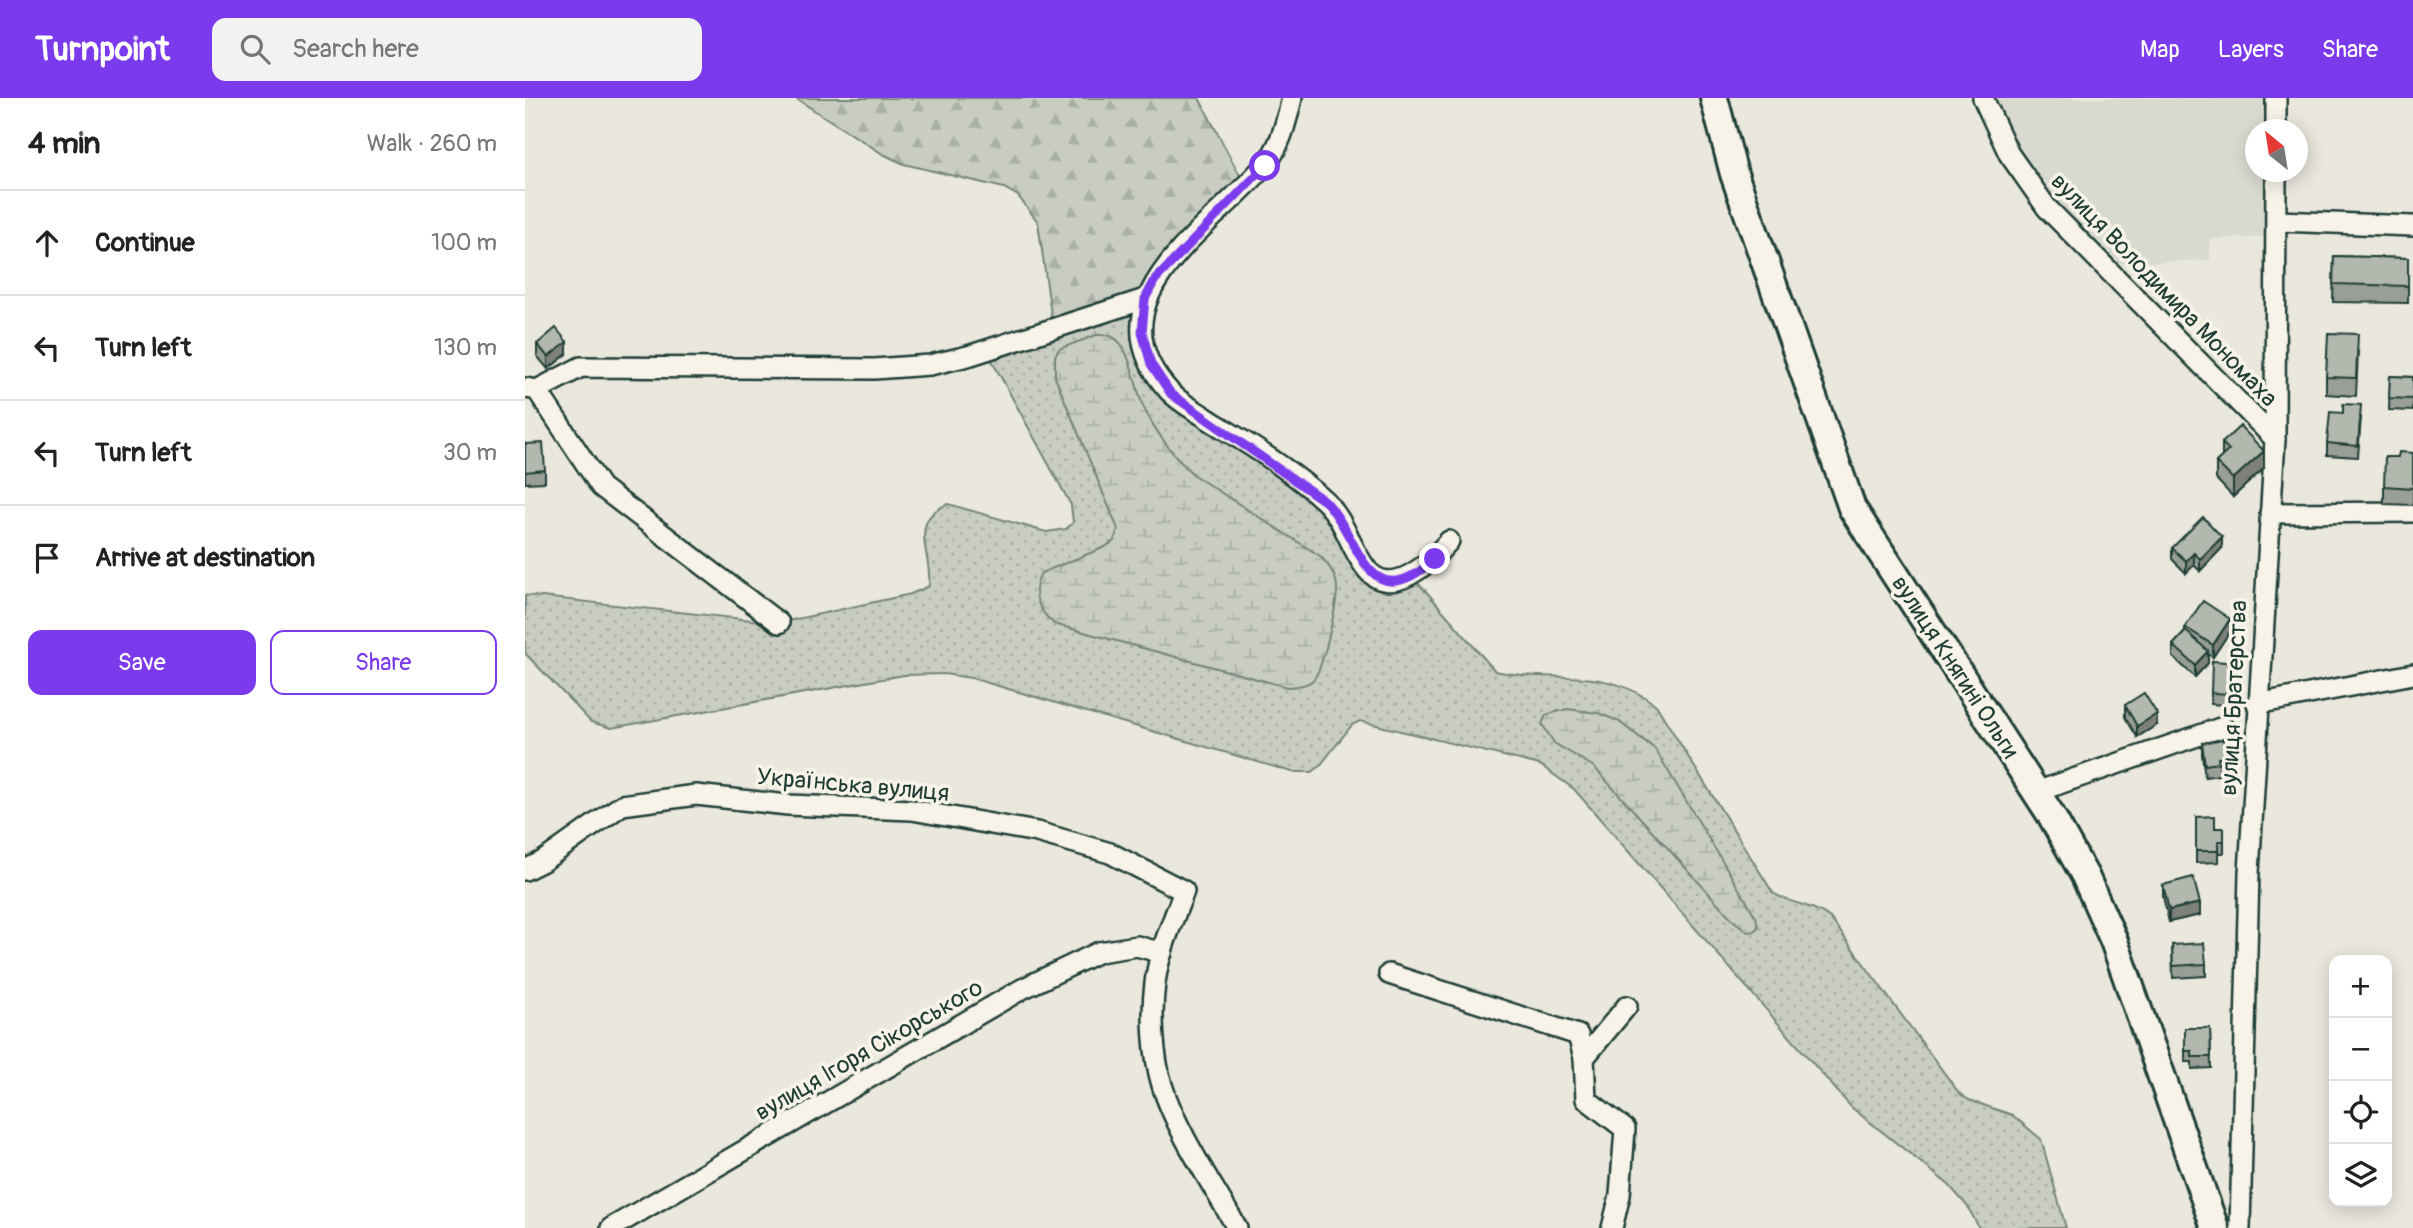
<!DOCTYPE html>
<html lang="en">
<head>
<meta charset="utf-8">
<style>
  :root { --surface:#fff; --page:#f2f2f2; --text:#222; --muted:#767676; --line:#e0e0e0; --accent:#7c3aed }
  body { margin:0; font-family:Pangolin,sans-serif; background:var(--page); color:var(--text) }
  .controls { position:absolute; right:21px; bottom:21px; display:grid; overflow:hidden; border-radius:14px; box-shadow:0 4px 18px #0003 }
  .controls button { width:63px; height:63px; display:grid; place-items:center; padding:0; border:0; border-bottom:2px solid var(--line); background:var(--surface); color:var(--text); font:35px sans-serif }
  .compass { position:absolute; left:1720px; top:21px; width:63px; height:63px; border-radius:50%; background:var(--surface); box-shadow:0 4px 18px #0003; rotate:330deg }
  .stop { position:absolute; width:21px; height:21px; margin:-16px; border:5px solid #7c3aed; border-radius:50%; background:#fff }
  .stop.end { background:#7c3aed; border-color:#fff; box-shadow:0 2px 7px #0008 }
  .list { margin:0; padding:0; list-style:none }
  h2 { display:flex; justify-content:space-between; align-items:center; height:91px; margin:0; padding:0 28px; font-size:30px }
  h2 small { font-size:23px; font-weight:400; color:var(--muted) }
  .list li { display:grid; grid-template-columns:46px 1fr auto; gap:21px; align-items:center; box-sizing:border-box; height:105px; padding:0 28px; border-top:2px solid var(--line) }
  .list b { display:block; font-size:26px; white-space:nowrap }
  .list em { font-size:23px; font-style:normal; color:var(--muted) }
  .actions { display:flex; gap:14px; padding:21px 28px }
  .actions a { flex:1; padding:16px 0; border:2px solid var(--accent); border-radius:14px; text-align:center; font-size:24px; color:var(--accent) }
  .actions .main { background:var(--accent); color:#fff }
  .icon { flex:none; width:38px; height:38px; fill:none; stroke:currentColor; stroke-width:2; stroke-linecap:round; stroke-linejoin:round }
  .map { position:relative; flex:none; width:1888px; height:1130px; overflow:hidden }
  header { display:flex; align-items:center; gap:42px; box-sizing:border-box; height:98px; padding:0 35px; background:var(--accent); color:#fff }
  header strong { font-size:33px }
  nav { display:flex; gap:38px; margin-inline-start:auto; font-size:24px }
  .search { width:490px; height:63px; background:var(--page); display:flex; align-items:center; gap:18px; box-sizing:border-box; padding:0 24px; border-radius:14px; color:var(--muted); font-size:26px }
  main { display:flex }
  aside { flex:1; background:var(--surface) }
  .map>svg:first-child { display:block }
</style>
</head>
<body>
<header>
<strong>Turnpoint</strong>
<div class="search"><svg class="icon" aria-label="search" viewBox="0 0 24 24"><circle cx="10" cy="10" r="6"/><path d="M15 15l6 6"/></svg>Search here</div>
<nav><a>Map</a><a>Layers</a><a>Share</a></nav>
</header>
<main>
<aside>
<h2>4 min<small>Walk · 260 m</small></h2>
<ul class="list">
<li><svg class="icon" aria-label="ahead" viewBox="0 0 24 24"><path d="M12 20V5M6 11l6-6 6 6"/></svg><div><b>Continue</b></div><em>100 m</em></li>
<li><svg class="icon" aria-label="left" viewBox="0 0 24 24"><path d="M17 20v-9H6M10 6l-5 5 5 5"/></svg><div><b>Turn left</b></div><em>130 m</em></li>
<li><svg class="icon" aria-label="left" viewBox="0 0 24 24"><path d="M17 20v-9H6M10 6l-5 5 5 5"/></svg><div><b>Turn left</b></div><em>30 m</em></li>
<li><svg class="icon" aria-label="arrive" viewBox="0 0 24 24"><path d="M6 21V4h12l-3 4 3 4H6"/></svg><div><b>Arrive at destination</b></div></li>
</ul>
<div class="actions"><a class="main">Save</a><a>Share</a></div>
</aside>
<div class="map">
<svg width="1888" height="1130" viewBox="0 0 1888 1130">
  <defs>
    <pattern id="green-dots" width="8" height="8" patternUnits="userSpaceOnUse" patternTransform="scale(1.75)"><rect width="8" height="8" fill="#c8ccc1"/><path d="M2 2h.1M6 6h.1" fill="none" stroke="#abb0a6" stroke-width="1.8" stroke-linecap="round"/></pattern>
    <pattern id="forest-firs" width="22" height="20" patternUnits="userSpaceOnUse" patternTransform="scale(1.75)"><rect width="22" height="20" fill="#c8ccc1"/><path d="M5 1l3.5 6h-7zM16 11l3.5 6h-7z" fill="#abb0a6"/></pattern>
    <pattern id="wetland-marsh" width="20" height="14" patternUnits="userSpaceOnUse" patternTransform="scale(1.75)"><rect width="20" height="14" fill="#c8ccc1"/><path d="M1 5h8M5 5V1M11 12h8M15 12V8" fill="none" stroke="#abb0a6"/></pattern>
  </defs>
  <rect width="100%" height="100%" fill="#eae8dd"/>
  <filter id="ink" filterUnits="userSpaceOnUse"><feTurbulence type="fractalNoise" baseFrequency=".0143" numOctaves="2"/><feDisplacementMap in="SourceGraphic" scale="14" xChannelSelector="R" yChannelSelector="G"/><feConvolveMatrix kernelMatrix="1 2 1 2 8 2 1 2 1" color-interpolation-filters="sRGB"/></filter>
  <g filter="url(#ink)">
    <path fill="#d9dacf" d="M1458 0H1751V31L1730 32V74H1751L1752 139 1685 141V162L1577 166 1522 110Z"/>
    <path fill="url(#green-dots)" stroke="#74847a" stroke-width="2" d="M620 201 634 280 789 392 840 470 884 478 899 491 970 573C1028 586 1079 566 1131 607L1248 795C1267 807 1288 806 1305 820L1434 995 1444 1002 1487 1017 1516 1041 1541 1130H1454L1443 1109 1424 1087 1326 1009 1049 691 1015 667 835 623 827 627 794 669 787 674H767L446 580 419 576 379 577 86 630 66 624 0 555V497L254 525 386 496 404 488C408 456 381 423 423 406L521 434 541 431 548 425 546 407 461 252Z"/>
    <path fill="url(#forest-firs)" stroke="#74847a" stroke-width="2" d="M270 0H674L720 87 620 201 528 231 513 124 493 98 479 90 379 66 358 56Z"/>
    <g fill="url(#wetland-marsh)" stroke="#74847a" stroke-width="2">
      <path d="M571 237C579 237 586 236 592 242 605 252 611 291 618 308 631 335 648 358 670 378L795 458C804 467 812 478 812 491 812 506 798 572 788 582 781 588 771 589 762 589L529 526C513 512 505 496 516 475L580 449 589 443 593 431 530 279V258L534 251Z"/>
      <path d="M1042 611 1073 615 1093 623 1130 651 1231 819 1233 829 1229 833 1223 834 1208 822 1069 669 1029 645 1017 626 1021 617Z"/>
    </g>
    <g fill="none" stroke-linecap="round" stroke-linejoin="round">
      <defs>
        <g id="street">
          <path d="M767 0C761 24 756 49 739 68 685 132 562 201 644 293 655 305 670 312 683 321 723 346 767 372 801 404 821 425 824 447 840 469 865 504 906 464 924 443"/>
          <path d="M1458 0 1484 56 1522 110 1750 341"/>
          <path d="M1751 0V32"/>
          <path d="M1752 123 1888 128"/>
          <path d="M1 290 12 292 76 389 254 525"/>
          <path d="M12 292 56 269 349 271 405 267 443 258 620 201"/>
          <path d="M1745 415 1888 414"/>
          <path d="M1732 606 1888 576"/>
          <path d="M1511 694 1698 629"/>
          <path d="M0 772 18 763 97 707 171 697 263 707 387 712 512 734 585 755 659 793C648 823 634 853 630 885 626 916 628 957 637 987 651 1033 688 1087 712 1130"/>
          <path d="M864 876 1053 937 1059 960 1061 1001 1100 1031 1095 1097 1087 1130"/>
          <path d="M1059 960 1102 908"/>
          <path d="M86 1130 497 891 574 854 612 848 637 855"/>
          <path d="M1715 1130 1724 775 1750 341 1751 74"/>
        </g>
        <path id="secondary" d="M1189 0 1209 76 1327 410 1526 717 1560 778 1589 843 1690 1130"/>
      </defs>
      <use href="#street" stroke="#1f3d34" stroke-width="24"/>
      <use href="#secondary" stroke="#1f3d34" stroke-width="32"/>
      <use href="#street" stroke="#f7f3e8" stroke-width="19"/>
      <use href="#secondary" stroke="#f7f3e8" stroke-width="26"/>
    </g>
    <g fill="#999e96" stroke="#1f3d34" stroke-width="2">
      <path d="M1809 158 1883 160V205L1808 204Z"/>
      <path d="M12 246 42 256 23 271 12 258Z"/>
      <path d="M1833 254 1831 298 1801 296V279Z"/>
      <path d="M1865 278 1888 279V313L1864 312Z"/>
      <path d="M1818 315 1836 319 1833 359 1802 357V345Z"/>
      <path d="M1697 345 1739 370 1708 399 1691 381V364L1697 359Z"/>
      <path d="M0 346 20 372V384L0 385Z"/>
      <path d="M1888 355V407L1859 406V388L1873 359Z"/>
      <path d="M1647 450H1697L1675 473 1669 467 1661 475 1647 461Z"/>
      <path d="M1660 529 1705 533 1688 559 1683 556V565L1670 579 1648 559V547L1660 534Z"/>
      <path d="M1715 576 1713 608 1686 606V595Z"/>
      <path d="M1600 607 1632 627 1612 639 1600 619Z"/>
      <path d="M1677 645 1701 659V671H1694V677L1680 679 1677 657Z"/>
      <path d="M1671 719 1690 730H1699V755H1693V764L1671 765Z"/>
      <path d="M1638 787 1675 817 1644 824 1638 799Z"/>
      <path d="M1647 847 1681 866V878L1648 880Z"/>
      <path d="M1660 930H1685L1686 970 1667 971V964H1660Z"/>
    </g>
    <g fill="#7d817a" stroke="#1f3d34" stroke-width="2">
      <path d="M42 244V256L23 271V259Z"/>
      <path d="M1739 353V370L1708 399V381Z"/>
      <path d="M1697 439V450L1675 473V461Z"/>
      <path d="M1669 455V467L1661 475V463Z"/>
      <path d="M1705 521V533L1688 559V547Z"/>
      <path d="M1683 553V565L1670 579V567Z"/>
      <path d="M1632 616V627L1612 639V628Z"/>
      <path d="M1675 805V817L1644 824V812Z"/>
    </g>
    <g fill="#b2b8ae" stroke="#1f3d34" stroke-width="2">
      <path d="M1809 158 1883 160V188L1808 186Z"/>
      <path d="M31 230 42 244 23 259 12 246Z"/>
      <path d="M1803 235 1833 236 1831 280 1801 279Z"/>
      <path d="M1865 278 1888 279V301L1864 300Z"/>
      <path d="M1818 306 1836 307 1833 348 1802 345 1805 314 1818 315Z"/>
      <path d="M1715 328 1739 353 1708 381 1691 364 1704 352 1697 345Z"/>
      <path d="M18 345 20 372 0 374V346Z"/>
      <path d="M1874 354 1888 355V390L1859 388 1860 359H1873Z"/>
      <path d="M1678 419 1697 439 1675 461 1669 455 1661 463 1647 450Z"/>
      <path d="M1678 503 1705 521 1688 547 1660 529Z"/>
      <path d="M1661 533 1683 553 1670 567 1648 547Z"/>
      <path d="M1687 563 1715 565 1713 596 1686 595Z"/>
      <path d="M1619 595 1632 616 1612 628 1600 607Z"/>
      <path d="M1698 641 1701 659 1693 660 1694 665 1680 667 1677 645Z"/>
      <path d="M1690 718V730H1699V743H1693V753H1671V719Z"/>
      <path d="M1668 779 1675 805 1644 812 1638 787Z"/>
      <path d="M1679 845 1681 866 1648 868 1647 847Z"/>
      <path d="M1660 930H1685L1686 959H1667V953H1660Z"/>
    </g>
  </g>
  <g fill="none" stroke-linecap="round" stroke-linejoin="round" filter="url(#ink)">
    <path stroke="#7c3aed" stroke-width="9" d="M740 68 630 182 620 201 617 234 626 266 646 296 801 404C836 440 841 523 910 461"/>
  </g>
  <g text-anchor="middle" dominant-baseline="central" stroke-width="7" stroke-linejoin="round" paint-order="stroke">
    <g font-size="24" fill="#1f3d34" stroke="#f7f3e8">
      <text transform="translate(1639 192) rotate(46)">вулиця Володимира Мономаха</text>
      <text transform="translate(1430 569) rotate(57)">вулиця Княгині Ольги</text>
      <text transform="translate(1709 600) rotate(-87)">вулиця Братерства</text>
      <text transform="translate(328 687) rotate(5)">Українська вулиця</text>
      <text transform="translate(344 952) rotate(-30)">вулиця Ігоря Сікорського</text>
    </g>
  </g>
</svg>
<div class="controls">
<button>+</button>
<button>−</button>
<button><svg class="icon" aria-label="locate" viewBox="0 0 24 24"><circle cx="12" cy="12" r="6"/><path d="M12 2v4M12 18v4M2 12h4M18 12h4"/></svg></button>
<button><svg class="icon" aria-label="layers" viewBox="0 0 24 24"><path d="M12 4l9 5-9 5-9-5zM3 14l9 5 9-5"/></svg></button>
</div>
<svg class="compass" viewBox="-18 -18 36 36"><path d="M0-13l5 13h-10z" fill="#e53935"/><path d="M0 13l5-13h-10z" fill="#767676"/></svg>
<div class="stop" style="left:740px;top:68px"></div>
<div class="stop end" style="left:910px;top:461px"></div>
</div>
</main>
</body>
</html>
